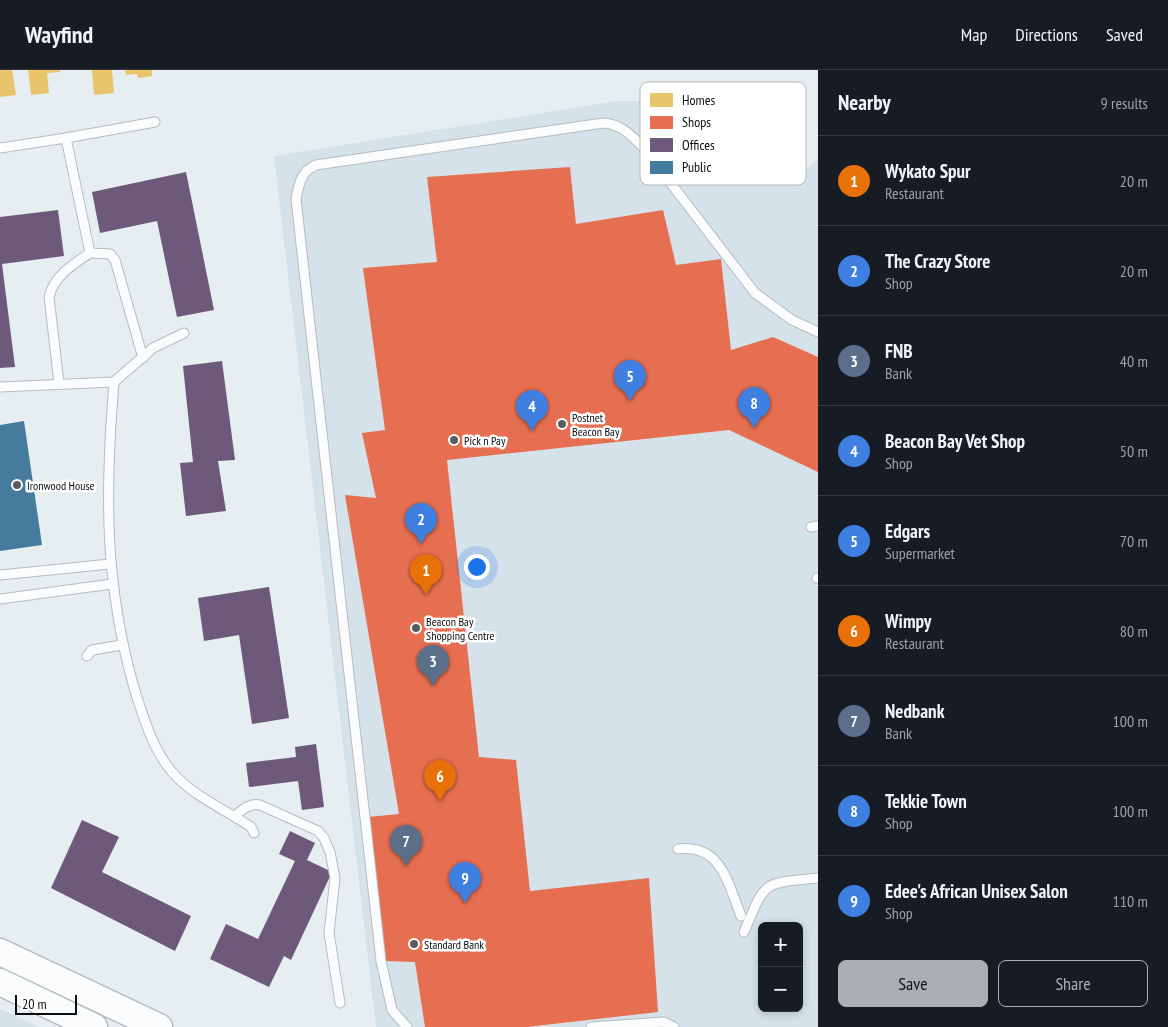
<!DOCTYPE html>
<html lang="en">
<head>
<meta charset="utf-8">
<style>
  :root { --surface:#171b24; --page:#242831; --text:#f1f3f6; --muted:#9ea1a6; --line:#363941; --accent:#acafb2 }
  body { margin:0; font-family:"PT Sans Narrow",sans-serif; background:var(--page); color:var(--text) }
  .controls { position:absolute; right:15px; bottom:15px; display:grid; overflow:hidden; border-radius:8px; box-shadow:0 2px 8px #0003 }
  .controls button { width:45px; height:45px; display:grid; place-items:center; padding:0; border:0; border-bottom:1px solid var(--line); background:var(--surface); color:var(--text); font:25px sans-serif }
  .scale { position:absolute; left:15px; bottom:12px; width:62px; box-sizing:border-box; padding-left:5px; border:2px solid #0a0e10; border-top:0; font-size:14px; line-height:18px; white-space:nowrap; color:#0a0e10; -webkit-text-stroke:4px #fff; paint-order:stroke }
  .you { position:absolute; left:476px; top:496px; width:18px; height:18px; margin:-12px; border:4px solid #fff; border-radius:50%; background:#1a73e8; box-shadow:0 0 0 8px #1a73e833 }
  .badge { display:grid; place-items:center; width:32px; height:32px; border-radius:50%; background:var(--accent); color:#fff; font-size:16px; font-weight:700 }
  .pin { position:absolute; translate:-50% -41px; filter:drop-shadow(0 1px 2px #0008) }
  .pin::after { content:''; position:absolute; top:26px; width:18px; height:15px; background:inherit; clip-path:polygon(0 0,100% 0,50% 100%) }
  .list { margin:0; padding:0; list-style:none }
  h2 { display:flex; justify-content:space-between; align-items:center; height:65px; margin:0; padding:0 20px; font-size:21px }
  h2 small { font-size:16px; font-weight:400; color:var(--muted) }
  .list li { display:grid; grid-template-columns:32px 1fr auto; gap:15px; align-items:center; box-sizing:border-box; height:90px; padding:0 20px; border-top:1px solid var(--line) }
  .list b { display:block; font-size:19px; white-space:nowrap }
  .list p { margin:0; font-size:16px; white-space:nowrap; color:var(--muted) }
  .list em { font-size:16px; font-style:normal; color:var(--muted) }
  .actions { display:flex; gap:10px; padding:15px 20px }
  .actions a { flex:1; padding:11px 0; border:1px solid var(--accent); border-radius:8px; text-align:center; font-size:18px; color:var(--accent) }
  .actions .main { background:var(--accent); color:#111 }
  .map { position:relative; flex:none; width:818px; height:957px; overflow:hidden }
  header { display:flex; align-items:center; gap:30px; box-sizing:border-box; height:70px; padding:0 25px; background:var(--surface); border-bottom:1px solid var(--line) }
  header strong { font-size:24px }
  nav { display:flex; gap:28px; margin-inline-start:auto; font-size:18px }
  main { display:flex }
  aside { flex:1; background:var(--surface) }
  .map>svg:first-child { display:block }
</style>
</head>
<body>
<header>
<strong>Wayfind</strong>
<nav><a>Map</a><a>Directions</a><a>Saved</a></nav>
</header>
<main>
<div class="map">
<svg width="818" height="957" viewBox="0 0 818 957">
  <rect width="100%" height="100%" fill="#e6eef1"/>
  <g fill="#d5e2ea" fill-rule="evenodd">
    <path d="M617 31H753L791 111 818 89V957H376L274 86ZM762 856H799V938H762Z"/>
    <path d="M0 939 39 957H0Z"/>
  </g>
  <g fill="#e9c46a">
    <path d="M0 0H12L16 25 0 27Z"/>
    <path d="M28 0H60V2L47 3 49 23 31 25Z"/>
    <path d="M92 0H112L114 23 94 25Z"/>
    <path d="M125 0H152V6L138 8 137 4 126 5Z"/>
  </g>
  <path fill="#e76f51" d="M570 97 576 154 663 140 676 195 721 189 731 280 773 267 818 287V402L729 360 447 390 479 687 516 690 530 821 649 808 658 942 527 957H425L415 892 386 891 368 747 399 744 345 425 376 428 362 363 385 360 363 198 437 192 427 107Z"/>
  <g fill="#6d597a">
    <path d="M186 102 214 240 177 247 157 151 100 163 92 122Z"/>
    <path d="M58 140 64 186 2 194 15 297 0 298V147Z"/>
    <path d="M222 291 235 390 218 391 226 441 186 446 180 393 193 392 183 296Z"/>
    <path d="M269 517 289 648 252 654 239 565 204 571 198 528Z"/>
    <path d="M316 674 324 737 302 740 298 711 249 717 246 693 296 687 295 677Z"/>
    <path d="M82 750 119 767 102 802 191 846 175 881 51 818Z"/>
    <path d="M290 761 315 773 307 790 332 802 291 890 284 886 269 917 210 889 226 854 258 869 295 791 279 784Z"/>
  </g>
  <path fill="#457b9d" d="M24 351 42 475 0 481V355Z"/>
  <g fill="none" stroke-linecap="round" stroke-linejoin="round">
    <defs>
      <g id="service">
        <path d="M66 68 155 52"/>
        <path d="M0 78 66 68 90 183"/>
        <path d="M114 312C105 421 104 515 135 621 144 649 153 680 173 703 193 726 226 740 251 757L254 763"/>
        <path d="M59 313 49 227C54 206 73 194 90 183L110 184 115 190 143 288"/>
        <path d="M0 317 114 312 153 278 184 263"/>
        <path d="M811 457 818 456"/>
        <path d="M0 505 110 494"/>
        <path d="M817 508H818"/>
        <path d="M0 529 112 514"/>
        <path d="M87 586 92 580 122 575"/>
        <path d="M235 746C243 739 249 733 260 735L318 761 324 768 330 782 335 808 329 863 340 933"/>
        <path d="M678 779C722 774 728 814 741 846"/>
        <path d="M744 862C766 811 761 813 818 808"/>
        <path d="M407 957 392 940 381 891 296 129C299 114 301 101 316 95L603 53C621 54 631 65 643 77L755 223 792 250 818 262"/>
        <path d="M591 957 664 952 674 957"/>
      </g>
      <g id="primary">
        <path d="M0 882 159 957"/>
        <path d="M0 912 94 957"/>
      </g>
    </defs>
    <use href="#service" stroke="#b6bcbe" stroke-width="11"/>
    <use href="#primary" stroke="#b6bcbe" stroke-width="29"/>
    <use href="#service" stroke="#fbfcfd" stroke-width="9"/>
    <use href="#primary" stroke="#fbfcfd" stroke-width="26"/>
  </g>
  <g fill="#575c5f" stroke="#fff" stroke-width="2">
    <circle cx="562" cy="354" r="5"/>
    <circle cx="454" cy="370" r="5"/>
    <circle cx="17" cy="415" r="5"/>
    <circle cx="416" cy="558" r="5"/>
    <circle cx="414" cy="874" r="5"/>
  </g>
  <g text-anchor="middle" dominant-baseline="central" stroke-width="5" stroke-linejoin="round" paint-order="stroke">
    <g font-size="12" fill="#0a0e10" stroke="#fff" text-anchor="start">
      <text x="572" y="347">Postnet<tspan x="572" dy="14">Beacon Bay</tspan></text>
      <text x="464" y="370">Pick n Pay</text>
      <text x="27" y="415">Ironwood House</text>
      <text x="426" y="551">Beacon Bay<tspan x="426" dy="14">Shopping Centre</tspan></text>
      <text x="424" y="874">Standard Bank</text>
    </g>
  </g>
  <rect x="640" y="12" width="166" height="103" rx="8" fill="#fff" stroke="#b6b7b7" stroke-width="1"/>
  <rect x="650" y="23" width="23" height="14" fill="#e9c46a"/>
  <rect x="650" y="46" width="23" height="13" fill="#e76f51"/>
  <rect x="650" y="68" width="23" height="14" fill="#6d597a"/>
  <rect x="650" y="91" width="23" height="13" fill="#457b9d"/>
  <g font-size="14" fill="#0a0e10">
    <text x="682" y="35">Homes</text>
    <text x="682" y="57">Shops</text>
    <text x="682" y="80">Offices</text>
    <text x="682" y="102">Public</text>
  </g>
</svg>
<div class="controls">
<button>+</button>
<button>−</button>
</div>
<div class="scale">20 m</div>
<div class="you"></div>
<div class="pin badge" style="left:426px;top:525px;background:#e8710a">1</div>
<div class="pin badge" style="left:421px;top:474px;background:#3f7fe0">2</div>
<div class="pin badge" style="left:433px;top:616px;background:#5c6f8a">3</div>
<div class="pin badge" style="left:532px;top:361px;background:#3f7fe0">4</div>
<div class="pin badge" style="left:630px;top:331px;background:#3f7fe0">5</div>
<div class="pin badge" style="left:440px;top:731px;background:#e8710a">6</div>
<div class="pin badge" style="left:406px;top:796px;background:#5c6f8a">7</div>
<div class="pin badge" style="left:754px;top:358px;background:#3f7fe0">8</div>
<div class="pin badge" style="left:465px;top:833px;background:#3f7fe0">9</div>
</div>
<aside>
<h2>Nearby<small>9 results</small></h2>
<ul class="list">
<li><span class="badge" style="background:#e8710a">1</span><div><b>Wykato Spur</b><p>Restaurant</p></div><em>20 m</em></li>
<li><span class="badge" style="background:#3f7fe0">2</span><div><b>The Crazy Store</b><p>Shop</p></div><em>20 m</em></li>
<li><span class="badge" style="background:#5c6f8a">3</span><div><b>FNB</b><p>Bank</p></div><em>40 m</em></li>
<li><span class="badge" style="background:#3f7fe0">4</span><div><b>Beacon Bay Vet Shop</b><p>Shop</p></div><em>50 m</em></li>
<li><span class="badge" style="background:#3f7fe0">5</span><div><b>Edgars</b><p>Supermarket</p></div><em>70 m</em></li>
<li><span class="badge" style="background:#e8710a">6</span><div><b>Wimpy</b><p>Restaurant</p></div><em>80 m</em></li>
<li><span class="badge" style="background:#5c6f8a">7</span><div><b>Nedbank</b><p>Bank</p></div><em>100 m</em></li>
<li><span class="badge" style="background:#3f7fe0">8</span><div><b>Tekkie Town</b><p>Shop</p></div><em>100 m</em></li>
<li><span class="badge" style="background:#3f7fe0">9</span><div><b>Edee's African Unisex Salon</b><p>Shop</p></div><em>110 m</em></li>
</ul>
<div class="actions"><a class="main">Save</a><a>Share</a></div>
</aside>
</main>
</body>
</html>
